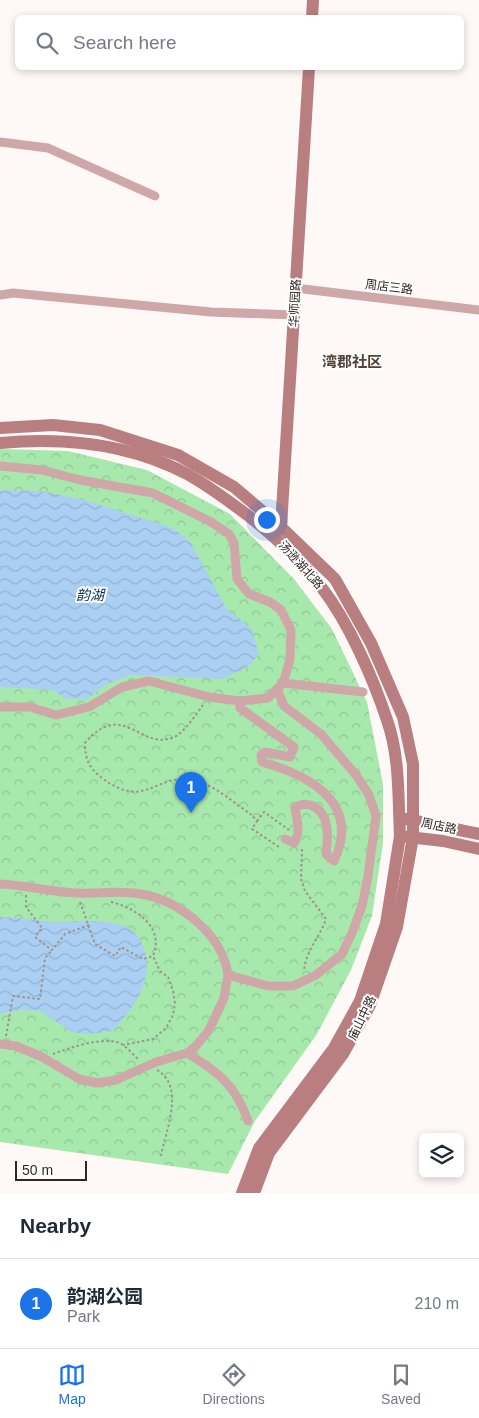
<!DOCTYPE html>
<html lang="en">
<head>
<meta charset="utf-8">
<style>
  :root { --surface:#fff; --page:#f6f6f7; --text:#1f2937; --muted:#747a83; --line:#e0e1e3; --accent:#1a73e8 }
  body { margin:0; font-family:Helvetica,"Noto Sans SC",sans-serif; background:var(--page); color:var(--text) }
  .controls { position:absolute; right:15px; bottom:15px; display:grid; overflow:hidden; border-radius:8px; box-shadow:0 2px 8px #0003 }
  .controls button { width:45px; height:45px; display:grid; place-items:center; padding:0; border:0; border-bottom:1px solid var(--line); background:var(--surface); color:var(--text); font:25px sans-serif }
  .scale { position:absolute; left:15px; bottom:12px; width:72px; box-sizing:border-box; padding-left:5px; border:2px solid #302723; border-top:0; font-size:14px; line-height:18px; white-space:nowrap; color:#302723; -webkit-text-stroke:4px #fff; paint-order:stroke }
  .you { position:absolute; left:266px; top:519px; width:18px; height:18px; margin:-12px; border:4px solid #fff; border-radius:50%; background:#1a73e8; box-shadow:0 0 0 8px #1a73e833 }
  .badge { display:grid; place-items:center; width:32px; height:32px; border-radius:50%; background:var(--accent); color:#fff; font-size:16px; font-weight:700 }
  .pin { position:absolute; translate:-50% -41px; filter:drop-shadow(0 1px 2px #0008) }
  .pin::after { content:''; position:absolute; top:26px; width:18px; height:15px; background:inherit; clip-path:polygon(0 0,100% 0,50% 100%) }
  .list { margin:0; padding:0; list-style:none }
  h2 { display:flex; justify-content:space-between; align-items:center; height:65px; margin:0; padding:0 20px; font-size:21px }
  h2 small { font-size:16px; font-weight:400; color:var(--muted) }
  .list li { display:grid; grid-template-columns:32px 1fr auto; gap:15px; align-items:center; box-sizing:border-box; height:90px; padding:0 20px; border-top:1px solid var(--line) }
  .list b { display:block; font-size:19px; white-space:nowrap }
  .list p { margin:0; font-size:16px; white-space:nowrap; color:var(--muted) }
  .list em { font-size:16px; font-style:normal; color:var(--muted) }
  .icon { flex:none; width:28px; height:28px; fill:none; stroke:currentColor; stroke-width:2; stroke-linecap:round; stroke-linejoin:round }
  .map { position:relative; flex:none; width:479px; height:1193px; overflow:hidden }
  .search { position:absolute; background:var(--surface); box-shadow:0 2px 8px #0003; left:15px; right:15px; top:15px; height:55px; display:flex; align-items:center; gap:12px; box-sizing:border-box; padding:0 18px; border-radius:8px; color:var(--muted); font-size:19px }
  .sheet { height:155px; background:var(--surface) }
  nav { display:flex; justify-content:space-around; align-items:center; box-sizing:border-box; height:70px; border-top:1px solid var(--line); background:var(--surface); font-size:14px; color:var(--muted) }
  nav a { display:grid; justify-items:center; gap:2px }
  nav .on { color:var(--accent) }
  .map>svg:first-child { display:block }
</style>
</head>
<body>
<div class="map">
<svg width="479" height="1193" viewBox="0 0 479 1193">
  <defs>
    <pattern id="park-crowns" width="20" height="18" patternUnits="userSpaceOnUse" patternTransform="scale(1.25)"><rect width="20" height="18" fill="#a7e8ac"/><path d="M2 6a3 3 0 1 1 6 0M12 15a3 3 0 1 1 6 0" fill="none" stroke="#90c794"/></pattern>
    <pattern id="water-waves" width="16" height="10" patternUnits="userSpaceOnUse" patternTransform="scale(1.25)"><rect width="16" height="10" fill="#aacff3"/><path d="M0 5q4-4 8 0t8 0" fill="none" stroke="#93b2d0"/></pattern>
  </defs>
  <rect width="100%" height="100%" fill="#fef9f6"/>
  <path fill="url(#park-crowns)" d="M0 449 68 451 147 470 230 514 294 579 332 629 367 702 383 784V843L372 916 351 970 317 1034 255 1121 228 1174 0 1142Z"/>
  <g fill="url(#water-waves)">
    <path d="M9 490 40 491 85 500 173 528 191 543 226 608 251 628 259 654 250 665 223 679 131 675 105 685 87 699H67L52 690 0 687V491Z"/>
    <path d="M0 917C18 917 36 921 54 922 75 922 98 919 119 924 131 927 139 936 143 946 156 979 134 1008 112 1031L87 1034 72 1032 40 1011 20 1010 0 1014Z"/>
  </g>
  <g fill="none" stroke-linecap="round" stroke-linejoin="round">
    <g stroke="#9b9490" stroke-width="2" stroke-dasharray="2.5 2.5" stroke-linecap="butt">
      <path d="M203 705C196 714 185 732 174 737 141 752 123 698 85 743 85 759 89 768 102 778 146 811 154 773 193 780 214 784 235 804 252 815L257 821 252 829 279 847"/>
      <path d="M257 821 264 812 289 830"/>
      <path d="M302 849 301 879 305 891 326 919C319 939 307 948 304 970"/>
      <path d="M26 895V907L42 928 35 937 52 950 65 934 89 925"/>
      <path d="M80 902 95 944 115 956 121 947 143 959 153 956"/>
      <path d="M111 902C136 908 165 927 153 956L160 971 168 977 173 991 175 1003 173 1015 166 1028 153 1039 123 1045"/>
      <path d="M6 1036 13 996 40 999 45 958 52 950"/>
      <path d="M53 1054C69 1048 108 1034 123 1045 129 1049 133 1055 138 1059"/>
      <path d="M157 1070C186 1087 165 1132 161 1156"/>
    </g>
    <g stroke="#d0a7a8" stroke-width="9">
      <path d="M0 142 48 148 155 196"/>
      <path d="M295 288 479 310"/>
      <path d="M0 295 13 293 211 312 294 315"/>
      <path d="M0 466 42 470 80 480 153 493 211 522 229 534 234 543 237 579 249 594 270 602 281 610 291 630 290 660 283 683"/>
      <path d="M240 701V708L294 747 290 757 265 752 261 755 262 762C311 776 361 803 334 861L326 854C328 837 331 812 310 805 304 803 300 804 295 808 297 820 301 832 294 843L285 839"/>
      <path d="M0 707H30L56 715 89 707 122 687 149 681 209 697 240 701 268 698 283 683 363 692"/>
      <path d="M0 884C26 885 50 892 76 893 97 894 119 890 141 894 179 900 223 935 228 975L268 986H293L316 975 342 954 352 933 362 906 368 876 376 816 369 795 356 775 321 734 284 706 277 689"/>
      <path d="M0 1044 16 1046 42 1057 79 1079 97 1083 116 1080 156 1062 187 1053 195 1047 209 1030 217 1013 224 998 228 975"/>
      <path d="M187 1053C218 1072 236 1085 248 1121"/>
    </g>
    <g stroke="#b87e80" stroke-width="12">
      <path d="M312 18 313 0"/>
      <path d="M0 428 53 425 100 430 178 455 234 487 281 527 335 579 371 643 403 717 413 764V837L397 927 370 1005 343 1054 269 1153 254 1193"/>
      <path d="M0 443C63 437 130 444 187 474 209 486 230 502 250 517 276 538 302 561 322 588 349 623 373 678 387 720 400 757 398 797 400 836L443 841 479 849"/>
      <path d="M278 530 281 527 309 68"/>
      <path d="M406 819 479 834"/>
      <path d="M242 1193 259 1148 334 1048 360 1001 386 924 400 836"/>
    </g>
  </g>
  <g text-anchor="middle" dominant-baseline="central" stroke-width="4" stroke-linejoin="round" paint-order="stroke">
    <g font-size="12" fill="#302723" stroke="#fff">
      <text transform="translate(389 287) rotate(7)">周店三路</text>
      <text transform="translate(295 303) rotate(-87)">华师园路</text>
      <text transform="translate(301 565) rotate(48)">汤逊湖北路</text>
      <text transform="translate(439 826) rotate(12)">周店路</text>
      <text transform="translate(362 1018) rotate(-64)">庙山中路</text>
    </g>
    <g font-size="14" font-style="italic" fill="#013257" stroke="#fff">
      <text x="90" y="595">韵湖</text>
    </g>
    <g font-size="15" font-weight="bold" fill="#554139" stroke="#fff">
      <text x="352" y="361">湾郡社区</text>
    </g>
  </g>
</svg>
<div class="controls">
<button><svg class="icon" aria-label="layers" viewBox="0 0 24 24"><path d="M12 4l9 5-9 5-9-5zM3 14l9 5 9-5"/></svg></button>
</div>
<div class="scale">50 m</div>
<div class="you"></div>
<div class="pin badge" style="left:191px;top:813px">1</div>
<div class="search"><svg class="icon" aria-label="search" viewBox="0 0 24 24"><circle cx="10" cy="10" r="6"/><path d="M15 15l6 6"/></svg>Search here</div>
</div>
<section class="sheet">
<h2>Nearby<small></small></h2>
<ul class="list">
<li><span class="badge">1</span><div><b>韵湖公园</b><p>Park</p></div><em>210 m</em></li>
</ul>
</section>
<nav>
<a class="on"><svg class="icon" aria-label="map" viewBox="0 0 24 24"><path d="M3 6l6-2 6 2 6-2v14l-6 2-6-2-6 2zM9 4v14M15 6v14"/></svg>Map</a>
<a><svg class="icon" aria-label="directions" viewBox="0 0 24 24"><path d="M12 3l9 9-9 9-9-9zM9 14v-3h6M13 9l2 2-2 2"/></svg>Directions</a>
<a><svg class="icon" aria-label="saved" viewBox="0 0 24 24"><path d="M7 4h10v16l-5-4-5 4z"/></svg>Saved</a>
</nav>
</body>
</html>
